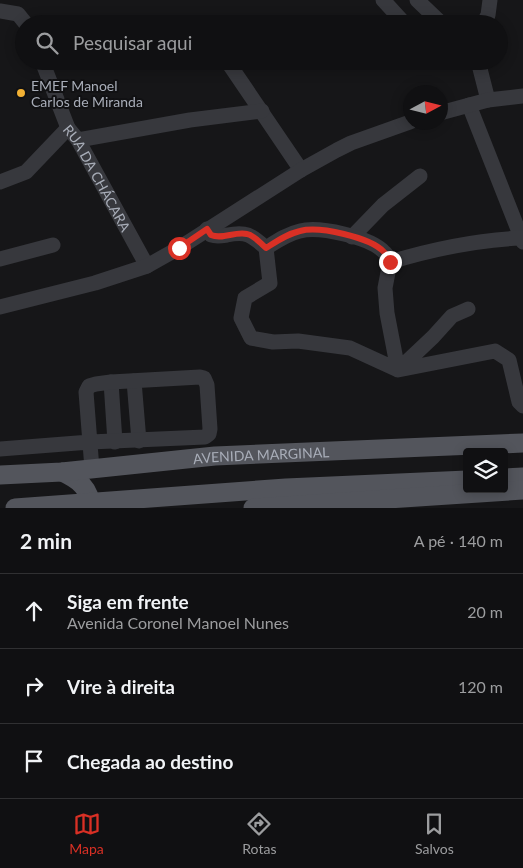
<!DOCTYPE html>
<html lang="pt">
<head>
<meta charset="utf-8">
<style>
  :root { --surface:#101012; --page:#19191b; --text:#f1f3f6; --muted:#9c9d9f; --line:#303032; --accent:#d93025 }
  body { margin:0; font-family:Lato,sans-serif; background:var(--page); color:var(--text) }
  .controls { position:absolute; right:15px; bottom:15px; display:grid; overflow:hidden; border-radius:5px; box-shadow:0 2px 12px #0003 }
  .controls button { width:45px; height:45px; display:grid; place-items:center; padding:0; border:0; border-bottom:1px solid var(--line); background:var(--surface); color:var(--text); font:25px sans-serif }
  .compass { position:absolute; left:403px; top:85px; width:45px; height:45px; border-radius:50%; background:var(--surface); box-shadow:0 2px 12px #0003; rotate:83deg }
  .stop { position:absolute; width:15px; height:15px; margin:-11px; border:4px solid #d93025; border-radius:50%; background:#fff }
  .stop.end { background:#d93025; border-color:#fff; box-shadow:0 1px 5px #0008 }
  .list { margin:0; padding:0; list-style:none }
  h2 { display:flex; justify-content:space-between; align-items:center; height:65px; margin:0; padding:0 20px; font-size:21px }
  h2 small { font-size:16px; font-weight:400; color:var(--muted) }
  .list li { display:grid; grid-template-columns:32px 1fr auto; gap:15px; align-items:center; box-sizing:border-box; height:75px; padding:0 20px; border-top:1px solid var(--line) }
  .list b { display:block; font-size:19px; white-space:nowrap }
  .list p { margin:0; font-size:16px; white-space:nowrap; color:var(--muted) }
  .list em { font-size:16px; font-style:normal; color:var(--muted) }
  .icon { flex:none; width:28px; height:28px; fill:none; stroke:currentColor; stroke-width:2; stroke-linecap:round; stroke-linejoin:round }
  .map { position:relative; flex:none; width:523px; height:508px; overflow:hidden }
  .search { position:absolute; background:var(--surface); box-shadow:0 2px 12px #0003; left:15px; right:15px; top:15px; height:55px; display:flex; align-items:center; gap:12px; box-sizing:border-box; padding:0 18px; border-radius:28px; color:var(--muted); font-size:19px }
  .sheet { height:290px; background:var(--surface) }
  nav { display:flex; justify-content:space-around; align-items:center; box-sizing:border-box; height:70px; border-top:1px solid var(--line); background:var(--surface); font-size:14px; color:var(--muted) }
  nav a { display:grid; justify-items:center; gap:2px }
  nav .on { color:var(--accent) }
  .map>svg:first-child { display:block }
</style>
</head>
<body>
<div class="map">
<svg width="523" height="508" viewBox="0 0 523 508">
  <rect width="100%" height="100%" fill="#161618"/>
  <g fill="none" stroke-linecap="round" stroke-linejoin="round">
    <g stroke="#37383d" stroke-width="15">
      <path d="M383 0 405 24"/>
      <path d="M417 0 442 24"/>
      <path d="M0 11 18 14 26 24"/>
      <path d="M483 24 488 15 490 0"/>
      <path id="s1" d="M42 61 68 128 78 140 147 266"/>
      <path d="M227 61 301 170"/>
      <path d="M478 61 488 100"/>
      <path d="M469 105 523 242"/>
      <path d="M440 113 488 100 523 96"/>
      <path d="M78 140 190 120 262 111"/>
      <path d="M0 182 26 172 68 128"/>
      <path d="M207 229 211 235C217 237 221 236 227 235 247 231 251 235 266 248"/>
      <path d="M352 237 383 205 420 176"/>
      <path d="M0 259 53 245"/>
      <path d="M390 262C433 249 477 240 521 238"/>
      <path d="M0 307 95 283 147 266 179 248 301 170 337 150 351 143 410 122"/>
      <path d="M468 309 452 316 433 337 398 370 387 313 385 288 390 262C388 258 387 254 384 252 370 237 319 226 300 231 287 234 277 241 266 248L270 283 245 298 241 318 251 338 273 342 298 341 350 348 398 370 495 351 509 360 519 402 523 406"/>
      <path d="M134 381 139 441"/>
      <path d="M111 382 115 442"/>
      <path d="M0 449 90 442 205 437 209 434 210 429 207 385 204 378 200 377 111 382 96 384 89 386 86 392C88 418 90 443 92 469"/>
    </g>
    <g stroke="#53555c" stroke-width="19">
      <path d="M62 472C79 480 90 488 91 508"/>
      <path id="s2" d="M0 475 62 472 215 456 523 443"/>
      <path d="M504 478 523 477"/>
      <path d="M15 508 286 488 467 480"/>
      <path d="M253 508 523 490"/>
    </g>
  </g>
  <g fill="none" stroke-linecap="round" stroke-linejoin="round">
    <path stroke="#d93025" stroke-width="6" d="M179 248 207 229 211 235C222 240 235 231 247 234 254 235 260 243 266 248 277 241 287 234 300 231 319 226 370 237 384 252 387 254 388 258 390 262"/>
  </g>
  <circle fill="#f2b134" stroke="#111113" stroke-width="2" cx="21" cy="93" r="5"/>
  <g text-anchor="middle" dominant-baseline="central" stroke-width="4" stroke-linejoin="round" paint-order="stroke">
    <g font-size="14" fill="#a8adb8" stroke="#111113" text-anchor="start">
      <text x="31" y="85">EMEF Manoel<tspan x="31" dy="16">Carlos de Miranda</tspan></text>
    </g>
    <g font-size="14" fill="#a8adb8" stroke="#111113">
      <text stroke="none"><textPath href="#s1" startOffset="130">RUA DA CHÁCARA</textPath></text>
      <text stroke="none"><textPath href="#s2" startOffset="262">AVENIDA MARGINAL</textPath></text>
    </g>
  </g>
</svg>
<div class="controls">
<button><svg class="icon" aria-label="layers" viewBox="0 0 24 24"><path d="M12 4l9 5-9 5-9-5zM3 14l9 5 9-5"/></svg></button>
</div>
<svg class="compass" viewBox="-18 -18 36 36"><path d="M0-13l5 13h-10z" fill="#e53935"/><path d="M0 13l5-13h-10z" fill="#9c9d9f"/></svg>
<div class="stop" style="left:179px;top:248px"></div>
<div class="stop end" style="left:390px;top:262px"></div>
<div class="search"><svg class="icon" aria-label="search" viewBox="0 0 24 24"><circle cx="10" cy="10" r="6"/><path d="M15 15l6 6"/></svg>Pesquisar aqui</div>
</div>
<section class="sheet">
<h2>2 min<small>A pé · 140 m</small></h2>
<ul class="list">
<li><svg class="icon" aria-label="ahead" viewBox="0 0 24 24"><path d="M12 20V5M6 11l6-6 6 6"/></svg><div><b>Siga em frente</b><p>Avenida Coronel Manoel Nunes</p></div><em>20 m</em></li>
<li><svg class="icon" aria-label="right" viewBox="0 0 24 24"><path d="M7 20v-9h11M14 6l5 5-5 5"/></svg><div><b>Vire à direita</b></div><em>120 m</em></li>
<li><svg class="icon" aria-label="arrive" viewBox="0 0 24 24"><path d="M6 21V4h12l-3 4 3 4H6"/></svg><div><b>Chegada ao destino</b></div></li>
</ul>
</section>
<nav>
<a class="on"><svg class="icon" aria-label="map" viewBox="0 0 24 24"><path d="M3 6l6-2 6 2 6-2v14l-6 2-6-2-6 2zM9 4v14M15 6v14"/></svg>Mapa</a>
<a><svg class="icon" aria-label="directions" viewBox="0 0 24 24"><path d="M12 3l9 9-9 9-9-9zM9 14v-3h6M13 9l2 2-2 2"/></svg>Rotas</a>
<a><svg class="icon" aria-label="saved" viewBox="0 0 24 24"><path d="M7 4h10v16l-5-4-5 4z"/></svg>Salvos</a>
</nav>
</body>
</html>
